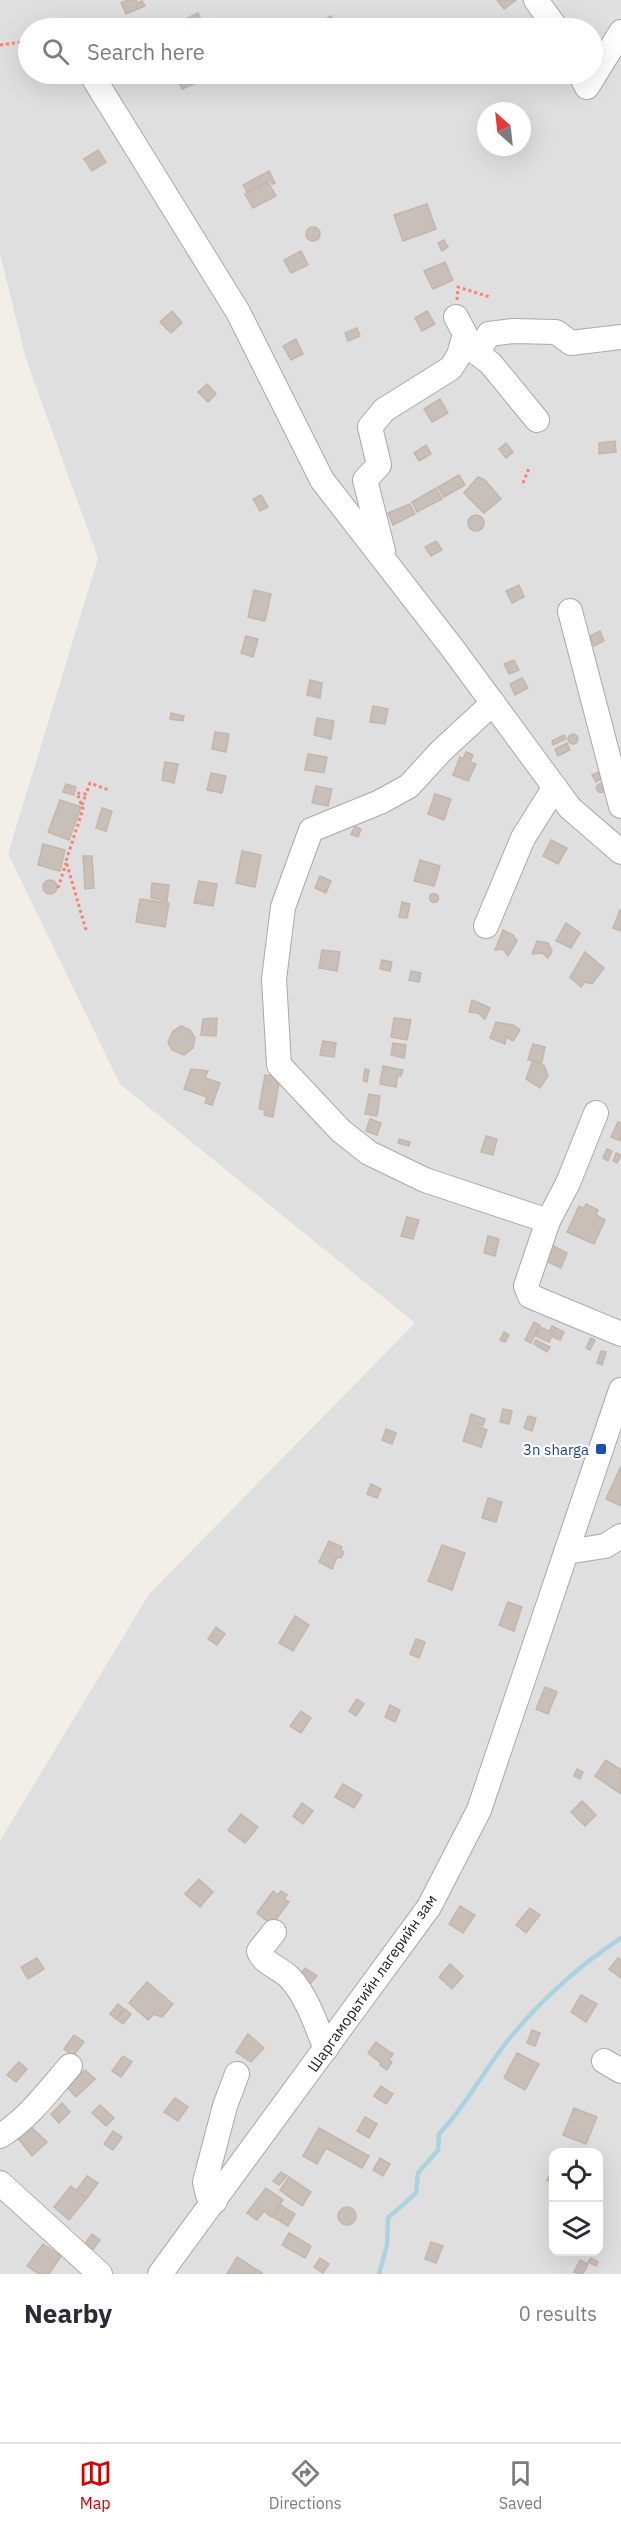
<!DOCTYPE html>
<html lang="en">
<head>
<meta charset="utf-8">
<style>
  :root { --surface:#fff; --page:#f2f2f3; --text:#2b2b33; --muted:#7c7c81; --line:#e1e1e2; --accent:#d40000 }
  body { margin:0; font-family:"IBM Plex Sans",sans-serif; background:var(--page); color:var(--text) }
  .controls { position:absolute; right:18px; bottom:18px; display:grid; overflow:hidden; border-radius:12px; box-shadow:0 6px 24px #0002 }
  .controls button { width:54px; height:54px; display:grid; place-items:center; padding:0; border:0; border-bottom:2px solid var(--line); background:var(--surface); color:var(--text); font:30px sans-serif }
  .compass { position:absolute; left:477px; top:102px; width:54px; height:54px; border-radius:50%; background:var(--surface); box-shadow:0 6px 24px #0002; rotate:333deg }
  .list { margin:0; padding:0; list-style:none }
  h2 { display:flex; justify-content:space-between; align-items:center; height:78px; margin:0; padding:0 24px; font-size:26px }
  h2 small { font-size:20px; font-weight:400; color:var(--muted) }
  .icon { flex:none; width:33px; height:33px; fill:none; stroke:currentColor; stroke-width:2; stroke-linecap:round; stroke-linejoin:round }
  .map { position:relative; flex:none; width:621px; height:2274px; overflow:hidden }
  .search { position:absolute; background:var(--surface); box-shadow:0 6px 24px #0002; left:18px; right:18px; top:18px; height:66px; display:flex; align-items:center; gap:15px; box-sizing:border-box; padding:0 21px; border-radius:33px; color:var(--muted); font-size:22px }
  .sheet { height:168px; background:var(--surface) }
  nav { display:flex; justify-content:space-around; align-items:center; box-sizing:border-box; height:84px; border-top:2px solid var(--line); background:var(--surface); font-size:16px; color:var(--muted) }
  nav a { display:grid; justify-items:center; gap:3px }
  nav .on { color:var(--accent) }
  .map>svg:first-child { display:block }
</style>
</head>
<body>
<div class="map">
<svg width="621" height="2274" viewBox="0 0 621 2274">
  <rect width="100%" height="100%" fill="#f2efe9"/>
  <path fill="#e0dfdf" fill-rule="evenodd" d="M0 0H621V2274H0V1841L149 1594 415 1323 120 1084 8 854 98 558 26 359 0 254ZM28 28H592V74H28ZM486 111H522V147H486ZM554 2152H598V2252H554Z"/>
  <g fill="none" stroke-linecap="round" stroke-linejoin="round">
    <path stroke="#aad3df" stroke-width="4.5" d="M379 2274 387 2245 388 2218 416 2193 418 2173 438 2150 439 2134C464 2108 481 2076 502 2048 534 2006 577 1967 621 1938"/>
  </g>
  <g fill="#c7bfb8" stroke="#c4b6ab" stroke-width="1.5">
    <path d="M128 0H136L137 3 142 1 145 6 126 14 121 3Z"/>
    <path d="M497 0H516L504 9Z"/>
    <path d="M198 13 204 26 187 28 183 20Z"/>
    <path d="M331 16 338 28H307Z"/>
    <path d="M32 74H47L38 81Z"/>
    <path d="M175 74H196L193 75 196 83 182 89Z"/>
    <path d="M98 150 106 162 92 171 84 159Z"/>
    <path d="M269 171 275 183 272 184 270 180 247 192 243 185Z"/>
    <path d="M268 182 276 196 253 208 245 194Z"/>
    <path d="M427 204 436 229 403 241 394 215Z"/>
    <circle cx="313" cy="234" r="7"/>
    <path d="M444 240 448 247 442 251 438 243Z"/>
    <path d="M301 251 308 265 291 273 284 260Z"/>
    <path d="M445 262 453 280 433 289 424 271Z"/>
    <path d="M172 311 182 323 171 333 160 322Z"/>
    <path d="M427 311 435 324 422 331 415 318Z"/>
    <path d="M357 328 360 336 348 341 345 333Z"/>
    <path d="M296 339 303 354 291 360 283 346Z"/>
    <path d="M207 384 216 394 208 402 198 392Z"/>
    <path d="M440 399 448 413 432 422 424 409Z"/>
    <path d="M615 441 616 452 599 454V443Z"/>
    <path d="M506 443 513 452 506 458 499 449Z"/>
    <path d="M426 445 431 454 419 461 414 453Z"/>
    <path d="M459 475 465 485 444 497 438 487Z"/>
    <path d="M478 477 485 480 501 499 484 513 464 493Z"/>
    <path d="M436 488 442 499 417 512 412 502Z"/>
    <path d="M261 495 268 507 260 511 253 499Z"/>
    <path d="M410 504 415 514 393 525 388 513Z"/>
    <circle cx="476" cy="523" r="8"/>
    <path d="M436 541 442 550 431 556 425 547Z"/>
    <path d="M519 585 524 597 512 603 506 591Z"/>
    <path d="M254 590 271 594 265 621 248 617Z"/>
    <path d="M600 631 604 641 594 646 590 636Z"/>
    <path d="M246 636 258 639 253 657 241 653Z"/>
    <path d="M514 660 519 670 509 674 504 664Z"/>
    <path d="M522 678 528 688 515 695 510 684Z"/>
    <path d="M310 680 322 683 320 698 307 695Z"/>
    <path d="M373 706 388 709 385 724 370 722Z"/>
    <path d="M171 713 184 716 183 721 170 719Z"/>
    <path d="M317 718 334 721 331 739 314 735Z"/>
    <path d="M215 732 229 734 226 752 212 749Z"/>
    <circle cx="573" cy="739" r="5"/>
    <path d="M564 735 566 739 553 745 552 741Z"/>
    <path d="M567 743 570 750 558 756 555 749Z"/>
    <path d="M466 752 473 755 470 762 476 764 468 781 453 775 460 757 463 759Z"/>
    <path d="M308 754 327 757 324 773 305 770Z"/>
    <path d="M165 762 178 764 174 783 162 780Z"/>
    <path d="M601 771 604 777 596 782 592 775Z"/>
    <path d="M211 773 226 776 222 793 207 790Z"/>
    <circle cx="601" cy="788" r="4.5"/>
    <path d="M66 784 76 787 74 795 63 792Z"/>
    <path d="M316 786 332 789 328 806 312 803Z"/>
    <path d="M435 794 451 799 444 820 428 814Z"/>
    <path d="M60 800 81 807 69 840 48 832Z"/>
    <path d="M102 808 112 811 106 831 96 828Z"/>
    <path d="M355 826 361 829 358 837 351 834Z"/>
    <path d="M551 840 567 848 558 864 543 856Z"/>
    <path d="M43 844 65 850 60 871 38 865Z"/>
    <path d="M242 851 261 855 255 887 236 883Z"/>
    <path d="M83 856H92L94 888 85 889Z"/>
    <path d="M420 860 440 866 434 886 414 881Z"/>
    <path d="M320 876 331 881 326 893 315 888Z"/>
    <circle cx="50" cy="887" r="7"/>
    <path d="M199 881 217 884 213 906 194 903Z"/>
    <path d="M152 883 169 885 167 901 151 898Z"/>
    <circle cx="434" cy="898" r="4.5"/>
    <path d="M140 899 169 903 165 927 136 922Z"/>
    <path d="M402 902 410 904 407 918 399 917Z"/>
    <path d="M620 910 621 911V931L613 928Z"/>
    <path d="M566 923 580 933 571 948 556 941Z"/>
    <path d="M503 930 513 935 517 941 508 956 503 949 495 950Z"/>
    <path d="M537 941 548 943 552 951 548 958 542 953 532 954Z"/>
    <path d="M322 950 340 952 337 971 319 968Z"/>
    <path d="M585 952 604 968 592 984 585 982 581 987 570 977Z"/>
    <path d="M382 960 392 962 390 971 380 969Z"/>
    <path d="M411 971 421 973 419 982 409 980Z"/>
    <path d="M472 1000 490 1008 485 1019 478 1013 469 1012Z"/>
    <path d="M217 1018 216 1036 201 1035 203 1019Z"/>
    <path d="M394 1018 411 1020 407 1040 391 1037Z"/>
    <path d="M496 1022 513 1025 520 1030 513 1041 506 1037 505 1044 490 1038Z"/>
    <path d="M181 1026 190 1030 195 1038 193 1048 184 1055 172 1050 168 1042 173 1031Z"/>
    <path d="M323 1041 336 1043 334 1057 320 1055Z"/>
    <path d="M393 1043 406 1045 404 1058 391 1055Z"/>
    <path d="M533 1044 545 1047 542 1062 528 1060Z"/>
    <path d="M533 1060 544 1065 548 1076 540 1088 526 1079Z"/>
    <path d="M383 1066 403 1070 401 1076 398 1075 396 1087 380 1084Z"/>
    <path d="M191 1069 208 1071 205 1078 220 1083 212 1105 205 1103 207 1097 184 1089Z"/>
    <path d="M365 1069 369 1070 367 1082 363 1081Z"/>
    <path d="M265 1075 280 1077 273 1117 264 1115 265 1110 259 1109Z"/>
    <path d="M369 1094 380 1096 377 1116 365 1114Z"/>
    <path d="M370 1119 381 1123 377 1135 366 1131Z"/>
    <path d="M618 1122 621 1123V1141L611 1137Z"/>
    <path d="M486 1136 497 1139 493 1155 481 1152Z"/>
    <path d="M399 1139 410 1142 409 1146 398 1143Z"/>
    <path d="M607 1149 612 1151 608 1161 603 1158Z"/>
    <path d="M616 1153 621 1155 617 1163 613 1161Z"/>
    <path d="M586 1204 598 1210 596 1215 605 1220 594 1244 567 1232 579 1206 584 1208Z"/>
    <path d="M407 1217 419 1220 413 1239 401 1236Z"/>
    <path d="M488 1236 499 1239 495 1256 484 1253Z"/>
    <path d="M552 1245 567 1253 561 1268 544 1260Z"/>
    <path d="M534 1322 540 1325 531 1343 525 1340Z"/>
    <path d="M552 1326 564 1332 560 1340 553 1337 555 1332 550 1330Z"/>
    <path d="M540 1327 553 1333 549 1342 536 1336Z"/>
    <path d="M504 1332 509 1335 505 1342 500 1340Z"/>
    <path d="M591 1338 595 1340 590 1350 586 1348Z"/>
    <path d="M536 1340 550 1347 547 1352 534 1344Z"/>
    <path d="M601 1351 606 1352 602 1365 597 1363Z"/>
    <path d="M503 1409 512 1411 509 1424 500 1422Z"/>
    <path d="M471 1414 485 1419 483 1426 469 1421Z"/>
    <path d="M528 1416 536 1418 532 1431 524 1428Z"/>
    <path d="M469 1423 487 1430 481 1447 463 1441Z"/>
    <path d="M386 1429 396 1433 392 1444 382 1440Z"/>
    <path d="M621 1466V1506L606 1499Z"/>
    <path d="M371 1484 381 1489 377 1498 367 1494Z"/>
    <path d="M488 1498 502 1502 496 1522 482 1518Z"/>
    <path d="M329 1541 342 1547 341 1550 344 1552 341 1558 337 1557 332 1569 319 1562Z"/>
    <path d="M442 1545 465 1553 452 1590 428 1581Z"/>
    <path d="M508 1602 522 1607 514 1631 499 1625Z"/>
    <path d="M295 1616 309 1625 293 1651 279 1643Z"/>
    <path d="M216 1627 225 1634 217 1645 208 1639Z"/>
    <path d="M416 1639 425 1642 419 1658 410 1654Z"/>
    <path d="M545 1687 557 1692 548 1714 536 1709Z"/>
    <path d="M357 1699 364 1704 356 1716 349 1711Z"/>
    <path d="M390 1705 400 1710 395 1722 385 1717Z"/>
    <path d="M301 1711 311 1718 301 1733 290 1726Z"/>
    <path d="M606 1760 621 1770V1794L595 1776Z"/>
    <path d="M577 1769 583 1772 580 1779 574 1776Z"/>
    <path d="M343 1784 362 1795 354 1808 335 1797Z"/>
    <path d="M582 1801 596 1815 585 1826 571 1812Z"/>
    <path d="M302 1803 313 1811 303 1824 293 1816Z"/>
    <path d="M241 1814 258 1827 245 1843 228 1830Z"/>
    <path d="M199 1879 213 1892 200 1907 185 1894Z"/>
    <path d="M273 1891 278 1895 281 1891 287 1895 284 1899 289 1902 272 1925 257 1913Z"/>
    <path d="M460 1906 475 1915 463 1933 449 1924Z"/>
    <path d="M530 1908 540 1915 526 1933 516 1925Z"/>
    <path d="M37 1958 44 1969 28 1979 21 1967Z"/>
    <path d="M618 1958 621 1960V1978L609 1969Z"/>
    <path d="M450 1964 463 1976 452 1989 439 1977Z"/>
    <path d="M305 1968 317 1976 305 1989 296 1981Z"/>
    <path d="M147 1982 173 2004 162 2017 154 2014 148 2020 129 2003Z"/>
    <path d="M581 1995 597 2004 586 2022 571 2012Z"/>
    <path d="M118 2004 124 2009 116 2019 110 2014Z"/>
    <path d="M125 2009 131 2014 123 2024 117 2019Z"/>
    <path d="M532 2030 540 2033 535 2046 527 2043Z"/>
    <path d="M248 2034 264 2048 251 2062 236 2052Z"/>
    <path d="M74 2035 84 2042 73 2056 64 2049Z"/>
    <path d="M376 2042 393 2054 389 2060 392 2062 387 2070 380 2065 381 2063 368 2053Z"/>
    <path d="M517 2053 539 2064 525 2090 504 2078Z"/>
    <path d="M123 2056 132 2062 121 2077 112 2071Z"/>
    <path d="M19 2062 27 2069 16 2082 7 2075Z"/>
    <path d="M85 2070 95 2079 76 2097 67 2087Z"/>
    <path d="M381 2086 393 2094 386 2104 374 2096Z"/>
    <path d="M175 2098 188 2107 178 2121 164 2112Z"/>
    <path d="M62 2103 70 2112 59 2123 51 2114Z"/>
    <path d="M100 2105 114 2118 106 2126 92 2113Z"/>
    <path d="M574 2108 597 2117 586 2144 563 2135Z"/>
    <path d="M365 2117 377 2124 369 2138 357 2131Z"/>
    <path d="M29 2125 47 2142 32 2156 17 2137Z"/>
    <path d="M319 2128 369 2156 362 2168 326 2148 317 2164 303 2156Z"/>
    <path d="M113 2131 122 2137 113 2150 104 2144Z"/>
    <path d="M380 2158 390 2164 383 2176 373 2170Z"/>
    <path d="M553 2168H554V2183L547 2180Z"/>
    <path d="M281 2172 287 2176 279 2185 273 2181Z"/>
    <path d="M87 2176 98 2183 87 2198 76 2191Z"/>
    <path d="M289 2177 311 2192 302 2206 280 2190Z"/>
    <path d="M71 2186 86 2199 69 2220 54 2207Z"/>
    <path d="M266 2188 283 2200 271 2217 264 2211 257 2220 247 2213Z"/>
    <path d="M281 2205 287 2209 280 2221 273 2217Z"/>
    <circle cx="347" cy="2216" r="9"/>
    <path d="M289 2210 295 2214 288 2226 281 2222Z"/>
    <path d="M289 2233 311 2246 305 2258 282 2245Z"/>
    <path d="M92 2234 100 2240 89 2255 81 2249Z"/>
    <path d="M431 2242 443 2246 436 2263 425 2259Z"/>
    <path d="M43 2244 61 2256 49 2274H39L27 2266Z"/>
    <path d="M237 2257 262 2273 261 2274H227Z"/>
    <path d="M320 2258 329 2264 323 2273 314 2267Z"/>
    <path d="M591 2258 598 2262 596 2266 588 2262Z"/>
    <path d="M580 2260 588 2264 583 2274 574 2272Z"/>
  </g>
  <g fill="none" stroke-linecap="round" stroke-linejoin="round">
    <defs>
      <g id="minor">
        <path d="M536 0 556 28"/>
        <path d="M91 74 238 312 322 480 453 649 570 808 621 852"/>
        <path d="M580 74 587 87 621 32"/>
        <path d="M465 343 491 364 537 420"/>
        <path d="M477 353 489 334 513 331 556 332 571 343 621 337"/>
        <path d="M383 551 365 480 379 465 370 427 384 410 451 368 459 355 465 334 456 317"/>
        <path d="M570 611 621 806"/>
        <path d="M493 703 441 751 409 786 380 802 311 830 283 907 274 979 279 1065 341 1131 369 1153 425 1180 548 1221"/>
        <path d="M486 926 523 838 555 787"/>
        <path d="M596 1113 568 1183 548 1221 526 1286 530 1296 621 1334"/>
        <path d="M566 1552 605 1546 621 1536"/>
        <path d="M274 1932 259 1951C263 1964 281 1968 290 1978 308 1998 316 2025 326 2049"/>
        <path d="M604 2061 621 2071"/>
        <path d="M0 2136C28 2119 49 2090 70 2066"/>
        <path d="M0 2183 100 2274"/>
        <path d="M215 2201 208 2195 205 2182 225 2106 237 2074"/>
        <path d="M160 2274 429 1907 479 1810 621 1390"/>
      </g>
    </defs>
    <use href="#minor" stroke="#a9a9a9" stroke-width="26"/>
    <g stroke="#fa8072" stroke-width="3" stroke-dasharray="3 3" stroke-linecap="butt">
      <path d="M0 45 28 41"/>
      <path d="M457 300 458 287 490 297"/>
      <path d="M523 483 529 468"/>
      <path d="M82 805 86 794"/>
      <path d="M58 888 66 863"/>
      <path d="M86 930 66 861 83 809 77 793 86 794 90 783 109 790"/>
    </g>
    <use href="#minor" stroke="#fff" stroke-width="24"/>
  </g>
  <rect fill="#1a4fb4" stroke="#fff" stroke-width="2" x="595" y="1443" width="12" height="12" rx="3"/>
  <g text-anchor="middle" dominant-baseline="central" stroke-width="4.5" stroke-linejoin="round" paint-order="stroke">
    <g font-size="15" fill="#164399" stroke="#fff" text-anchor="end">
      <text x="589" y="1449">3n sharga</text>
    </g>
    <g font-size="15" fill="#222" stroke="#fff">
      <text transform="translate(372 1983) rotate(-55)">Шаргаморьтийн лагерийн зам</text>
    </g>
  </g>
</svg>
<div class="controls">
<button><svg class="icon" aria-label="locate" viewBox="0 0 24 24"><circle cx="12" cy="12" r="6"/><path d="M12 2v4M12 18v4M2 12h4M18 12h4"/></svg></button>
<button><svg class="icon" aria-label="layers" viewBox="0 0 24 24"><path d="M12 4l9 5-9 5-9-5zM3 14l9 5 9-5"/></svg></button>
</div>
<svg class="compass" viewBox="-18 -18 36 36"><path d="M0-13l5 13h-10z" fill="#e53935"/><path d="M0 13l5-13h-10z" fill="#7c7c81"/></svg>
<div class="search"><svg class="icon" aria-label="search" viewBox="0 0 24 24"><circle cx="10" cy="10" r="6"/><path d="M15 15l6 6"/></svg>Search here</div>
</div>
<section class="sheet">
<h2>Nearby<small>0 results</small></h2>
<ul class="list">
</ul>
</section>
<nav>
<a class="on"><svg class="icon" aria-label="map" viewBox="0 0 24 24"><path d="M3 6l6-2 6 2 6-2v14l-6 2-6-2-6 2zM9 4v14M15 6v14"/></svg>Map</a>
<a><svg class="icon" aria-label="directions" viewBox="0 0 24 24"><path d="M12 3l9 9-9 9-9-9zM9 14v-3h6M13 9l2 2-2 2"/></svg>Directions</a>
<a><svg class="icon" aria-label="saved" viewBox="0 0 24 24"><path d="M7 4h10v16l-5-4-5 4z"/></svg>Saved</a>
</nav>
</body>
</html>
